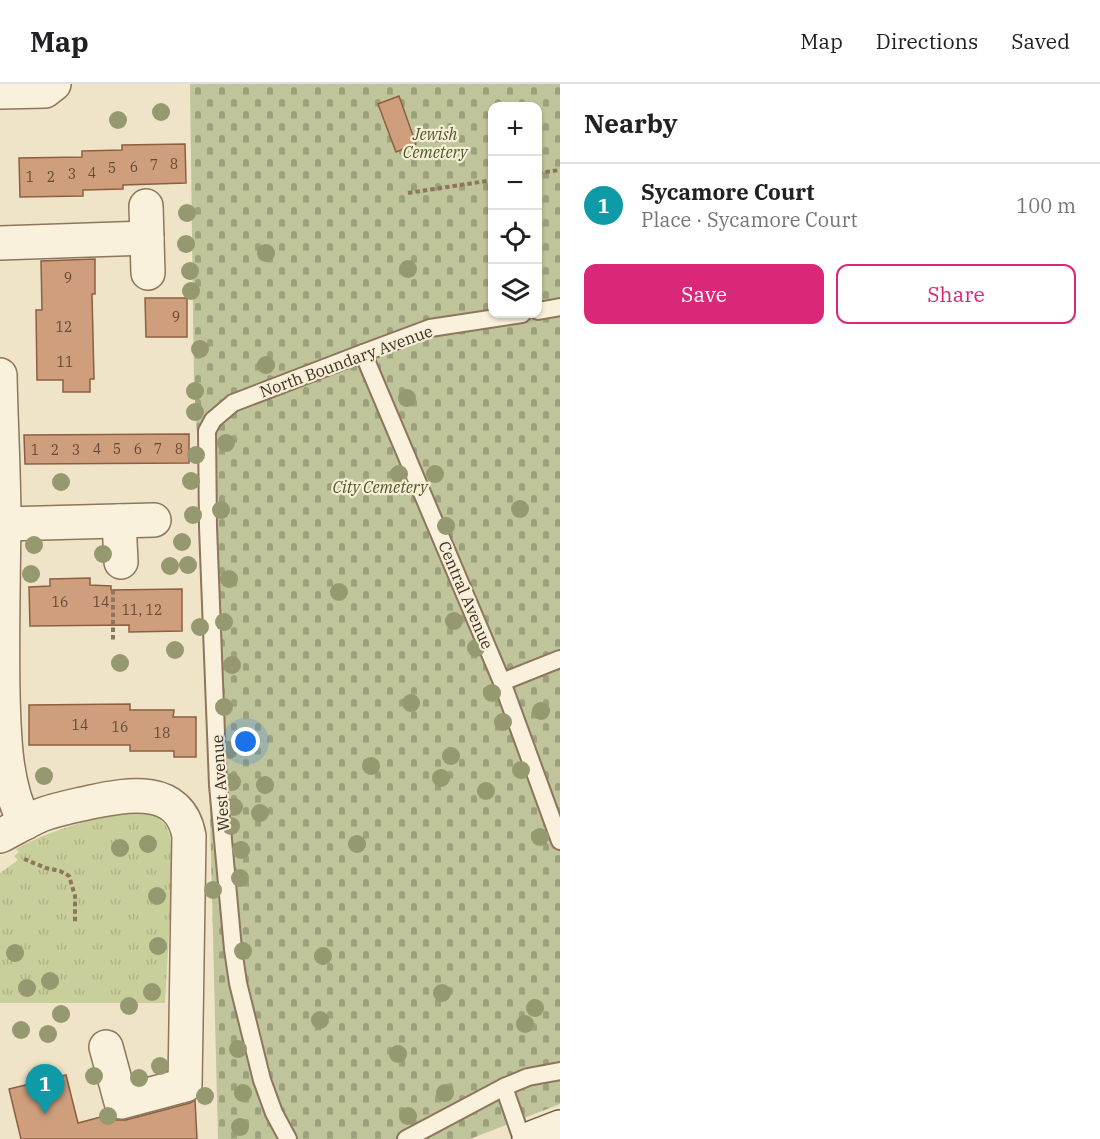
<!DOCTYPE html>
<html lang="en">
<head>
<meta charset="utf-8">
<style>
  :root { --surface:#fff; --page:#f2f2f2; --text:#202124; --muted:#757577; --line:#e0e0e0; --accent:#db2777 }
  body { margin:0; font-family:"IBM Plex Serif",serif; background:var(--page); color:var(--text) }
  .controls { position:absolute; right:18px; top:18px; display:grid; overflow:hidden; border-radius:12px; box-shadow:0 2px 4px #0004 }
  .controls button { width:54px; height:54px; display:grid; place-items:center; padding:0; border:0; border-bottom:2px solid var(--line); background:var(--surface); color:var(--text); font:30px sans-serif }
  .you { position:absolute; left:246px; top:658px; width:21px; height:21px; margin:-15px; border:4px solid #fff; border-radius:50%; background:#1a73e8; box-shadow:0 0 0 9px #1a73e833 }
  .badge { display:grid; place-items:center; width:39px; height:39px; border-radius:50%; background:var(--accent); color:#fff; font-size:20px; font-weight:700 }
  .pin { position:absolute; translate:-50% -50px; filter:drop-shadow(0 2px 3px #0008) }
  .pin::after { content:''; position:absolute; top:32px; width:21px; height:18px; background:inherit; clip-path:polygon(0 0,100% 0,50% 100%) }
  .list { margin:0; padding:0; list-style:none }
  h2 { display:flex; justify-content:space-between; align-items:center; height:78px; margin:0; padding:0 24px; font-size:26px }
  h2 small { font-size:20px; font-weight:400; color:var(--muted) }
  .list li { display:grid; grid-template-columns:39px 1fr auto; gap:18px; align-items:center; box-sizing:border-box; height:84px; padding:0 24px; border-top:2px solid var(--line) }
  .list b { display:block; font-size:22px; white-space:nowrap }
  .list p { margin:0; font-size:20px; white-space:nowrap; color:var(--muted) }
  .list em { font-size:20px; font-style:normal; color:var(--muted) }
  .actions { display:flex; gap:12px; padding:18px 24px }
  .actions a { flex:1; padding:14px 0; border:2px solid var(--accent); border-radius:12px; text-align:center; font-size:21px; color:var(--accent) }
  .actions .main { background:var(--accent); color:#fff }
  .icon { flex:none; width:33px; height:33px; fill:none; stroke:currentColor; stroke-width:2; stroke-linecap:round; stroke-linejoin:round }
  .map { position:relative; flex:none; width:560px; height:1055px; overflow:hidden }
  header { display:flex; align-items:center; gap:36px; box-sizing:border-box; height:84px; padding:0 30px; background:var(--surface); border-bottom:2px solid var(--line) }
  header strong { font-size:28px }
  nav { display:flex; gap:33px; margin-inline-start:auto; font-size:21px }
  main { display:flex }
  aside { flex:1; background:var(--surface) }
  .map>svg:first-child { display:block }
</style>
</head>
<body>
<header>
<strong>Map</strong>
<nav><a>Map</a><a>Directions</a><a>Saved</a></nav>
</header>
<main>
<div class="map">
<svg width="560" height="1055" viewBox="0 0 560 1055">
  <defs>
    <pattern id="cemetery-stones" width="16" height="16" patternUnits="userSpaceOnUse" patternTransform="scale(1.5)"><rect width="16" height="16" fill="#bfc49a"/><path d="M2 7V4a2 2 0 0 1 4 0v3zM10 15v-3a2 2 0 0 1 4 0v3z" fill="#9ca07d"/></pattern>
    <pattern id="park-tufts" width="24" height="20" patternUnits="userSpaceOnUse" patternTransform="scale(1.5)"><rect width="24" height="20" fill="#c9cf9b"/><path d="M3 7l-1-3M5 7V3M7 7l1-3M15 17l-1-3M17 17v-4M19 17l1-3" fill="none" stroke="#aeb285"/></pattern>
  </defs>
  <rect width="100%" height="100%" fill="#f0e4c8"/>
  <path fill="url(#cemetery-stones)" fill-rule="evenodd" d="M190 0H560V1020L470 1055H218L203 447 194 301ZM493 22H538V230H493Z"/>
  <path fill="url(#park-tufts)" d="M147 729 160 735 166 742 170 751 173 780 165 919H0V789L18 776 14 772 19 768 16 765C52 745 105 729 147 729Z"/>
  <g fill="#cf9f7d" stroke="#8d5f41" stroke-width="1.5">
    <path d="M399 12 416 60 396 68 378 20Z"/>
    <path d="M185 60 186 99 123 101V105L83 106V112L20 113 19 74 82 73V67L122 66V61Z"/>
    <path d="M95 175V210H92L94 295H90V308H63V296H37L36 226H42L41 177Z"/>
    <path d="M145 214H187V253H146Z"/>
    <path d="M189 350V379L25 380 24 351Z"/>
    <path d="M90 494V501L111 502V506L182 505V547L129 548V541L30 542 29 503 50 502V495Z"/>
    <path d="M130 620V626H174L173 633H196V673H174V667H130V661H29V621Z"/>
    <path d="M66 991 78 1039 108 1031 116 1036H126L190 1019 195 1016 197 1055H21L9 1005Z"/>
  </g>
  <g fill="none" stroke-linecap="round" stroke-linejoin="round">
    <defs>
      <g id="lane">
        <path d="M538 227 560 223"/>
        <path d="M363 269 502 598 560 757"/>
        <path d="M502 598 560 575"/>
        <path d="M504 1003 522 1055"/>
        <path d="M288 1055 274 1029 262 996 238 899 233 865 218 701 208 443 207 347 213 336 233 319 363 269 430 244 522 230"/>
        <path d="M406 1055 504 1003 528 993 560 987"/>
      </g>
      <g id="street">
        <path d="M0 8 45 7 54 0"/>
        <path d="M146 122 148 189"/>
        <path d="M0 159 147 154"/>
        <path d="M0 291C1 341 4 392 4 442 3 498 2 554 3 610 4 651 5 702 25 739"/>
        <path d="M119 437 121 478"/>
        <path d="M4 440 154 436"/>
        <path d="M0 752C14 745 27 737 41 731 57 725 74 722 91 718 128 710 180 701 189 752L185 1001 121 1018 106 963"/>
      </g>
      <path id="secondary" d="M529 1055 560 1043"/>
    </defs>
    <use href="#lane" stroke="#8d765c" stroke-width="20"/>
    <use href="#street" stroke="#8d765c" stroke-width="36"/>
    <use href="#secondary" stroke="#6f573f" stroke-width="36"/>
    <g stroke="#8d765c" stroke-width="4" stroke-dasharray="4.5 3" stroke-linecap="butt">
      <path d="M538 89 560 86"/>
      <path d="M408 109 493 96"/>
      <path d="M113 506V556"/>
      <path d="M24 775 46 784 60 787 69 792 75 812V840"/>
    </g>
    <use href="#lane" stroke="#faf1dc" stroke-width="16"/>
    <use href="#street" stroke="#faf1dc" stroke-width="33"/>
    <use href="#secondary" stroke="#faf1dc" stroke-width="33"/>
  </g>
  <g fill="#96986f">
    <circle cx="161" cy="28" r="9"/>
    <circle cx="118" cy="36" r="9"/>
    <circle cx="187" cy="129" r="9"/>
    <circle cx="186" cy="160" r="9"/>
    <circle cx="266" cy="169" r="9"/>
    <circle cx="408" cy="185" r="9"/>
    <circle cx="190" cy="187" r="9"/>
    <circle cx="191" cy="207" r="9"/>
    <circle cx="200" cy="265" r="9"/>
    <circle cx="266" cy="281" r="9"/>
    <circle cx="195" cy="307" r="9"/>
    <circle cx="407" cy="314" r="9"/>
    <circle cx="195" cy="328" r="9"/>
    <circle cx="226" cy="359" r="9"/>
    <circle cx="196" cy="371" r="9"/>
    <circle cx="399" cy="390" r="9"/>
    <circle cx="435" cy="390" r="9"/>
    <circle cx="191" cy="397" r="9"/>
    <circle cx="61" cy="398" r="9"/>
    <circle cx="520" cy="425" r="9"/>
    <circle cx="221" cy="426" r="9"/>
    <circle cx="193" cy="431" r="9"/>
    <circle cx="446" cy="442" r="9"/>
    <circle cx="182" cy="458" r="9"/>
    <circle cx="34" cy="461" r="9"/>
    <circle cx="103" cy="470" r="9"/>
    <circle cx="188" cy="481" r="9"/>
    <circle cx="170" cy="482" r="9"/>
    <circle cx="31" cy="490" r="9"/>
    <circle cx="229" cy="495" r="9"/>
    <circle cx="339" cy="508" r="9"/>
    <circle cx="454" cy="537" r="9"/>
    <circle cx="224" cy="538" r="9"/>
    <circle cx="200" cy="543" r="9"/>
    <circle cx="476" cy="564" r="9"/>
    <circle cx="175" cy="566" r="9"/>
    <circle cx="120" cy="579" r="9"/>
    <circle cx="232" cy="581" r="9"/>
    <circle cx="492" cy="609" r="9"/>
    <circle cx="411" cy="619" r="9"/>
    <circle cx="224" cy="623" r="9"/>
    <circle cx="541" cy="627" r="9"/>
    <circle cx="503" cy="638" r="9"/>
    <circle cx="229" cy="666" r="9"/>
    <circle cx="451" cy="672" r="9"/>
    <circle cx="371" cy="682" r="9"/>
    <circle cx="521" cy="686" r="9"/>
    <circle cx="44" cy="692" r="9"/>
    <circle cx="441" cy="694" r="9"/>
    <circle cx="232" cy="698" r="9"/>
    <circle cx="265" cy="701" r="9"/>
    <circle cx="486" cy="707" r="9"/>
    <circle cx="234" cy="723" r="9"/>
    <circle cx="260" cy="729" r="9"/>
    <circle cx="231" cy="742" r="9"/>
    <circle cx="540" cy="753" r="9"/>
    <circle cx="148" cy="760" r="9"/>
    <circle cx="357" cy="760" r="9"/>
    <circle cx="120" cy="764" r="9"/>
    <circle cx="241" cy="766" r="9"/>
    <circle cx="240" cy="794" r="9"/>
    <circle cx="213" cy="806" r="9"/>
    <circle cx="157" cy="812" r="9"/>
    <circle cx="158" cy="862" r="9"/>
    <circle cx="243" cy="867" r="9"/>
    <circle cx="15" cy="869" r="9"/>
    <circle cx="323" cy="872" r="9"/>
    <circle cx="50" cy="897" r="9"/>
    <circle cx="27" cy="904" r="9"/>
    <circle cx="152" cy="908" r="9"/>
    <circle cx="442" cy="909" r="9"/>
    <circle cx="129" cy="922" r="9"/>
    <circle cx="535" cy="924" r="9"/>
    <circle cx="61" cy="930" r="9"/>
    <circle cx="320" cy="936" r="9"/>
    <circle cx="525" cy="940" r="9"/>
    <circle cx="21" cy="946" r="9"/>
    <circle cx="48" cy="950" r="9"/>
    <circle cx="238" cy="965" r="9"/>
    <circle cx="398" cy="970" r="9"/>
    <circle cx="160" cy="982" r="9"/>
    <circle cx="94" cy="992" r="9"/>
    <circle cx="139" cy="994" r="9"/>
    <circle cx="243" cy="1009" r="9"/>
    <circle cx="445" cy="1009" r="9"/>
    <circle cx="205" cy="1012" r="9"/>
    <circle cx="108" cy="1032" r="9"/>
    <circle cx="408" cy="1032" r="9"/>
    <circle cx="240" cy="1043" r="9"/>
  </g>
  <g text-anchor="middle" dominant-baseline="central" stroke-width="4.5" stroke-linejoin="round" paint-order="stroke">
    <g font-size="14" fill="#624a37">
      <text x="174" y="80">8</text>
      <text x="154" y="81">7</text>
      <text x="134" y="83">6</text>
      <text x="112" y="84">5</text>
      <text x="92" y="89">4</text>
      <text x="72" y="90">3</text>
      <text x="30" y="93">1</text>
      <text x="51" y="93">2</text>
      <text x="68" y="194">9</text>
      <text x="176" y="233">9</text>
      <text x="64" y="243">12</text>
      <text x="65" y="278">11</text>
      <text x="97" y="365">4</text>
      <text x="117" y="365">5</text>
      <text x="138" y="365">6</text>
      <text x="158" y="365">7</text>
      <text x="179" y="365">8</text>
      <text x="35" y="366">1</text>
      <text x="55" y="366">2</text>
      <text x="76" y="366">3</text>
      <text x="60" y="518">16</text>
      <text x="101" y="518">14</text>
      <text x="142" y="526">11, 12</text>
      <text x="80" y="641">14</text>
      <text x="120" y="643">16</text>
      <text x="162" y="649">18</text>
    </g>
    <g font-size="16" font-style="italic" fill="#4d5a26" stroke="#f7eed8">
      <text x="435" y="50">Jewish<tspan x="435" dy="18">Cemetery</tspan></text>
      <text x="380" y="403">City Cemetery</text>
    </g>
    <g font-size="16" fill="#3d2e20" stroke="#f7eed8">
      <text transform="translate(346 277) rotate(-20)">North Boundary Avenue</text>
      <text transform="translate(466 511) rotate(67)">Central Avenue</text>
      <text transform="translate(220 699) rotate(-94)">West Avenue</text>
    </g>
  </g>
</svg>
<div class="controls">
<button>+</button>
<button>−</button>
<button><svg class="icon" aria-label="locate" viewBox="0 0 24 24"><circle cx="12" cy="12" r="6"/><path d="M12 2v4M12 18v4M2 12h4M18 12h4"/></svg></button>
<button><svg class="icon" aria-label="layers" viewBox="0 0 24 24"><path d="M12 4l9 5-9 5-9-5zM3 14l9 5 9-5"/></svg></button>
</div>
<div class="you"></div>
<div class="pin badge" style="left:45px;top:1030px;background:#0f9aa8">1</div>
</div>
<aside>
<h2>Nearby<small></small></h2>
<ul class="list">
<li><span class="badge" style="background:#0f9aa8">1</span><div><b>Sycamore Court</b><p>Place · Sycamore Court</p></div><em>100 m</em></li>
</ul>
<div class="actions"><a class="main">Save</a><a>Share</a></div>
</aside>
</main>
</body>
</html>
